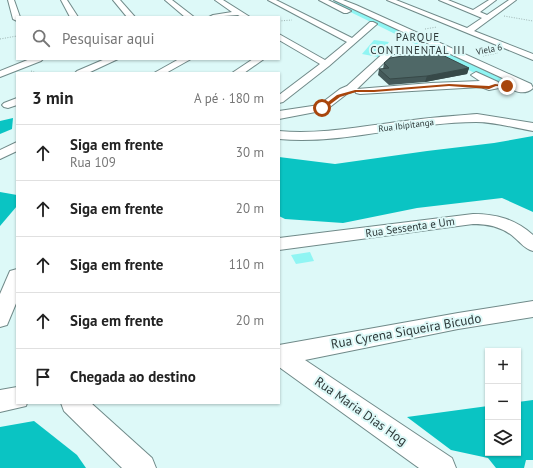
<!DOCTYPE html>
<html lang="pt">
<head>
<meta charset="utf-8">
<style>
  :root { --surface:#fff; --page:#f6f6f6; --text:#222; --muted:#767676; --line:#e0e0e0 }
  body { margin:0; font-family:"PT Sans",sans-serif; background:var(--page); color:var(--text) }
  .controls { position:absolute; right:12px; bottom:12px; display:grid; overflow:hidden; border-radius:0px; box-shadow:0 1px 3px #0004 }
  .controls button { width:36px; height:36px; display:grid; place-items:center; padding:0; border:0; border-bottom:1px solid var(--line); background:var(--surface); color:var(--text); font:20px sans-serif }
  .stop { position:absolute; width:12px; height:12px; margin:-9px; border:3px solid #a8450c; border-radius:50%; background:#fff }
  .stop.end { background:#a8450c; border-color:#fff; box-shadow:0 1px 4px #0008 }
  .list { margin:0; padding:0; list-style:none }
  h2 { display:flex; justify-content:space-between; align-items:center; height:52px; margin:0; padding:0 16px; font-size:17px }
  h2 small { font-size:13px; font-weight:400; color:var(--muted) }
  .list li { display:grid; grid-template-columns:26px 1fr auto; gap:12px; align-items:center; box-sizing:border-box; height:56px; padding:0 16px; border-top:1px solid var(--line) }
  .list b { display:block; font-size:15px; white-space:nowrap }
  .list p { margin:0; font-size:13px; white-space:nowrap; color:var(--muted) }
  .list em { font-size:13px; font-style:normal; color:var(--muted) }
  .icon { flex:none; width:22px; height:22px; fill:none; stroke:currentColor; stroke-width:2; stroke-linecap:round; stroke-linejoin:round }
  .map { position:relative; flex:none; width:533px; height:468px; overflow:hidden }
  .search { position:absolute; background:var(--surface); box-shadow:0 1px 3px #0004; left:16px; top:16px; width:264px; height:44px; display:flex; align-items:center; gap:10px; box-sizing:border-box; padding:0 14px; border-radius:0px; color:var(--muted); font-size:15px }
  .panel { position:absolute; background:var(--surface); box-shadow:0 1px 3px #0004; left:16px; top:72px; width:264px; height:332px; border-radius:0px }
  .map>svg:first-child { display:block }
</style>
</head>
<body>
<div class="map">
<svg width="533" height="468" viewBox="0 0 533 468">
  <rect width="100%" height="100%" fill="#ddf9f8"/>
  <g fill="#90f5f3">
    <path d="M338 1 509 82V84L501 85 495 83 330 2Z"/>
    <path d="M374 40 389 42 378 57 362 54Z"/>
    <path d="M310 252 314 261 296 264 291 255Z"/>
  </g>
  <g fill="#0ac4c3">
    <path d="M13 118 12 129 0 134V121Z"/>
    <path d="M533 136V212L502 198 417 208 343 223 285 219 279 216V157L335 164 427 151 494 143Z"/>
    <path d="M0 192 17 195V206L0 226Z"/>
    <path d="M533 400V460H526L524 468H496L488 458 451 450 407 417 488 406V453H518V402Z"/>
    <path d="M34 421 77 455 86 468H0V427Z"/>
  </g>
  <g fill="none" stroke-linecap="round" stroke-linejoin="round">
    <defs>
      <g id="minor">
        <path d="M8 0H14L20 17H17V21L13 19Z"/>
        <path d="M61 0H67L78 17H70Z"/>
        <path d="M113 0H120L135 17H127Z"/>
        <path d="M165 0H172L194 17H185Z"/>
        <path d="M215 0H223L250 17H241L238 15 209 17 213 15 232 12Z"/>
        <path d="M268 0H276L352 38 370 22H373L377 24 329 66 283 102 279 103V95L320 64 279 40V34L325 60 347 42Z"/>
        <path d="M319 0H328L351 11 347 13H344Z"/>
        <path d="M334 0H343L356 5 531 84 533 88C526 95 515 93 509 86L513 83Z"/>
        <path d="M387 0H396L467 28 482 18 439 0H448L473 10 489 0H496L480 12 487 15 509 0H516L474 31 533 54V60Z"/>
        <path d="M391 48H425L429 51 425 54H393L357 89 431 83 480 81 471 75 476 72 498 82 500 86 499 88 489 90 481 87 360 94 356 93 355 91 348 93 326 110 279 119V111L319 105 340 89 347 86 388 49Z"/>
        <path d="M30 59H43L41 61 0 77V71Z"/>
        <path d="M105 59H118L88 73H75L77 71Z"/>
        <path d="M179 59H191L166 73H154Z"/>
        <path d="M253 59H264L244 73H232Z"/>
        <path d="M17 98V105L8 108 4 107 2 105 4 103Z"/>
        <path d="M477 114 533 123V131C515 128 494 122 476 122 410 122 345 145 279 139V131C324 135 368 125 413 120 434 117 456 116 477 114Z"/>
        <path d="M17 142V151L0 159V150Z"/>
        <path d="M473 214C496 214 515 219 533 235V251C525 249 521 243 515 238 503 227 489 224 473 224L279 250V238Z"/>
        <path d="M17 269V301L7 325 0 327V294L10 271Z"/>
        <path d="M533 301V317L458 329 305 360 452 458 456 468H419L279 367V345L458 313Z"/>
        <path d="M17 387V403H27L26 406 0 412V390Z"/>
        <path d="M61 403H91L152 458 156 468H122L64 411Z"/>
      </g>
    </defs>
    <use href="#minor" stroke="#708a89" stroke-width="2"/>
    <g stroke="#9db3b2" stroke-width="1" stroke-dasharray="1 1.5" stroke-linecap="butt">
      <path d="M504 16 533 21"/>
      <path d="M279 21 292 20"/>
      <path d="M425 29 437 27"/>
      <path d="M0 39 17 36"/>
      <path d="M483 56 498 53"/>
      <path d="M31 71 37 73"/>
    </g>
    <use href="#minor" fill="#fff" fill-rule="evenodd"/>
  </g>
  <path fill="#445959" d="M406 53 469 68 467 74 425 82 389 85 378 75 379 69H383L384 63 405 56Z"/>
  <path fill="#374948" d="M469 68 467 74 425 82 427 76Z"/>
  <path fill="#4f6867" stroke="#374948" d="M430 49 469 68 427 76 390 79 379 69 389 68 384 63 390 58 409 55 406 53Z"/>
  <path fill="#a8450c" d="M449 84 489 86 495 84 509 86H496L489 89 449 86 374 92H356L340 97 324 109 320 108 337 95 355 90H374Z"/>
  <g text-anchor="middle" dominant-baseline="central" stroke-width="4" stroke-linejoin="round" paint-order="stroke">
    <g font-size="9" fill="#2d3838" stroke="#ddf9f8">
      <text transform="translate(489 49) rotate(-11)">Viela 6</text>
      <text transform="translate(406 125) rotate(-7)">Rua Ibipitanga</text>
    </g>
    <g font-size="11" letter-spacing="1" fill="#2d3838" stroke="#ddf9f8">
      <text x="418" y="37">PARQUE<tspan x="418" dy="13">CONTINENTAL III</tspan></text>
    </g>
    <g font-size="11" fill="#2d3838" stroke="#ddf9f8">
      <text transform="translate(410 227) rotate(-8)">Rua Sessenta e Um</text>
    </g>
    <g font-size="13" fill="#2d3838" stroke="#ddf9f8">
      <text transform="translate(406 331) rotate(-10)">Rua Cyrena Siqueira Bicudo</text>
      <text transform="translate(361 411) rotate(35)">Rua Maria Dias Hog</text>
    </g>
  </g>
</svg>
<div class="controls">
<button>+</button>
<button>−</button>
<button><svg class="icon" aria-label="layers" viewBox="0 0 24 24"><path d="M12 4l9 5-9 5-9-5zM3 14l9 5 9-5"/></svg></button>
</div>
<div class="stop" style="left:322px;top:108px"></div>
<div class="stop end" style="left:507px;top:86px"></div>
<div class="search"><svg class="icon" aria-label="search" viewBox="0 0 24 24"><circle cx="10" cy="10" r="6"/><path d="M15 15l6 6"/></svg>Pesquisar aqui</div>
<section class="panel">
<h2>3 min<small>A pé · 180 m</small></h2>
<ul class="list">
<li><svg class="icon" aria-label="ahead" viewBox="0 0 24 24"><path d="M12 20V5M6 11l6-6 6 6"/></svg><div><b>Siga em frente</b><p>Rua 109</p></div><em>30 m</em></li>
<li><svg class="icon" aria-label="ahead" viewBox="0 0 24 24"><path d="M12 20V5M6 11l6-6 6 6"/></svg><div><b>Siga em frente</b></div><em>20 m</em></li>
<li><svg class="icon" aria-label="ahead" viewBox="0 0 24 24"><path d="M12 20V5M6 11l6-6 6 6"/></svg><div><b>Siga em frente</b></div><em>110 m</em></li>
<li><svg class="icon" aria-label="ahead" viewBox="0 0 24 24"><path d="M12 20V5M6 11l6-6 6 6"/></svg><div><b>Siga em frente</b></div><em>20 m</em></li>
<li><svg class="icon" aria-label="arrive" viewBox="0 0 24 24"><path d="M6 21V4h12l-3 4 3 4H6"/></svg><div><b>Chegada ao destino</b></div></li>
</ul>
</section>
</div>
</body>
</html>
